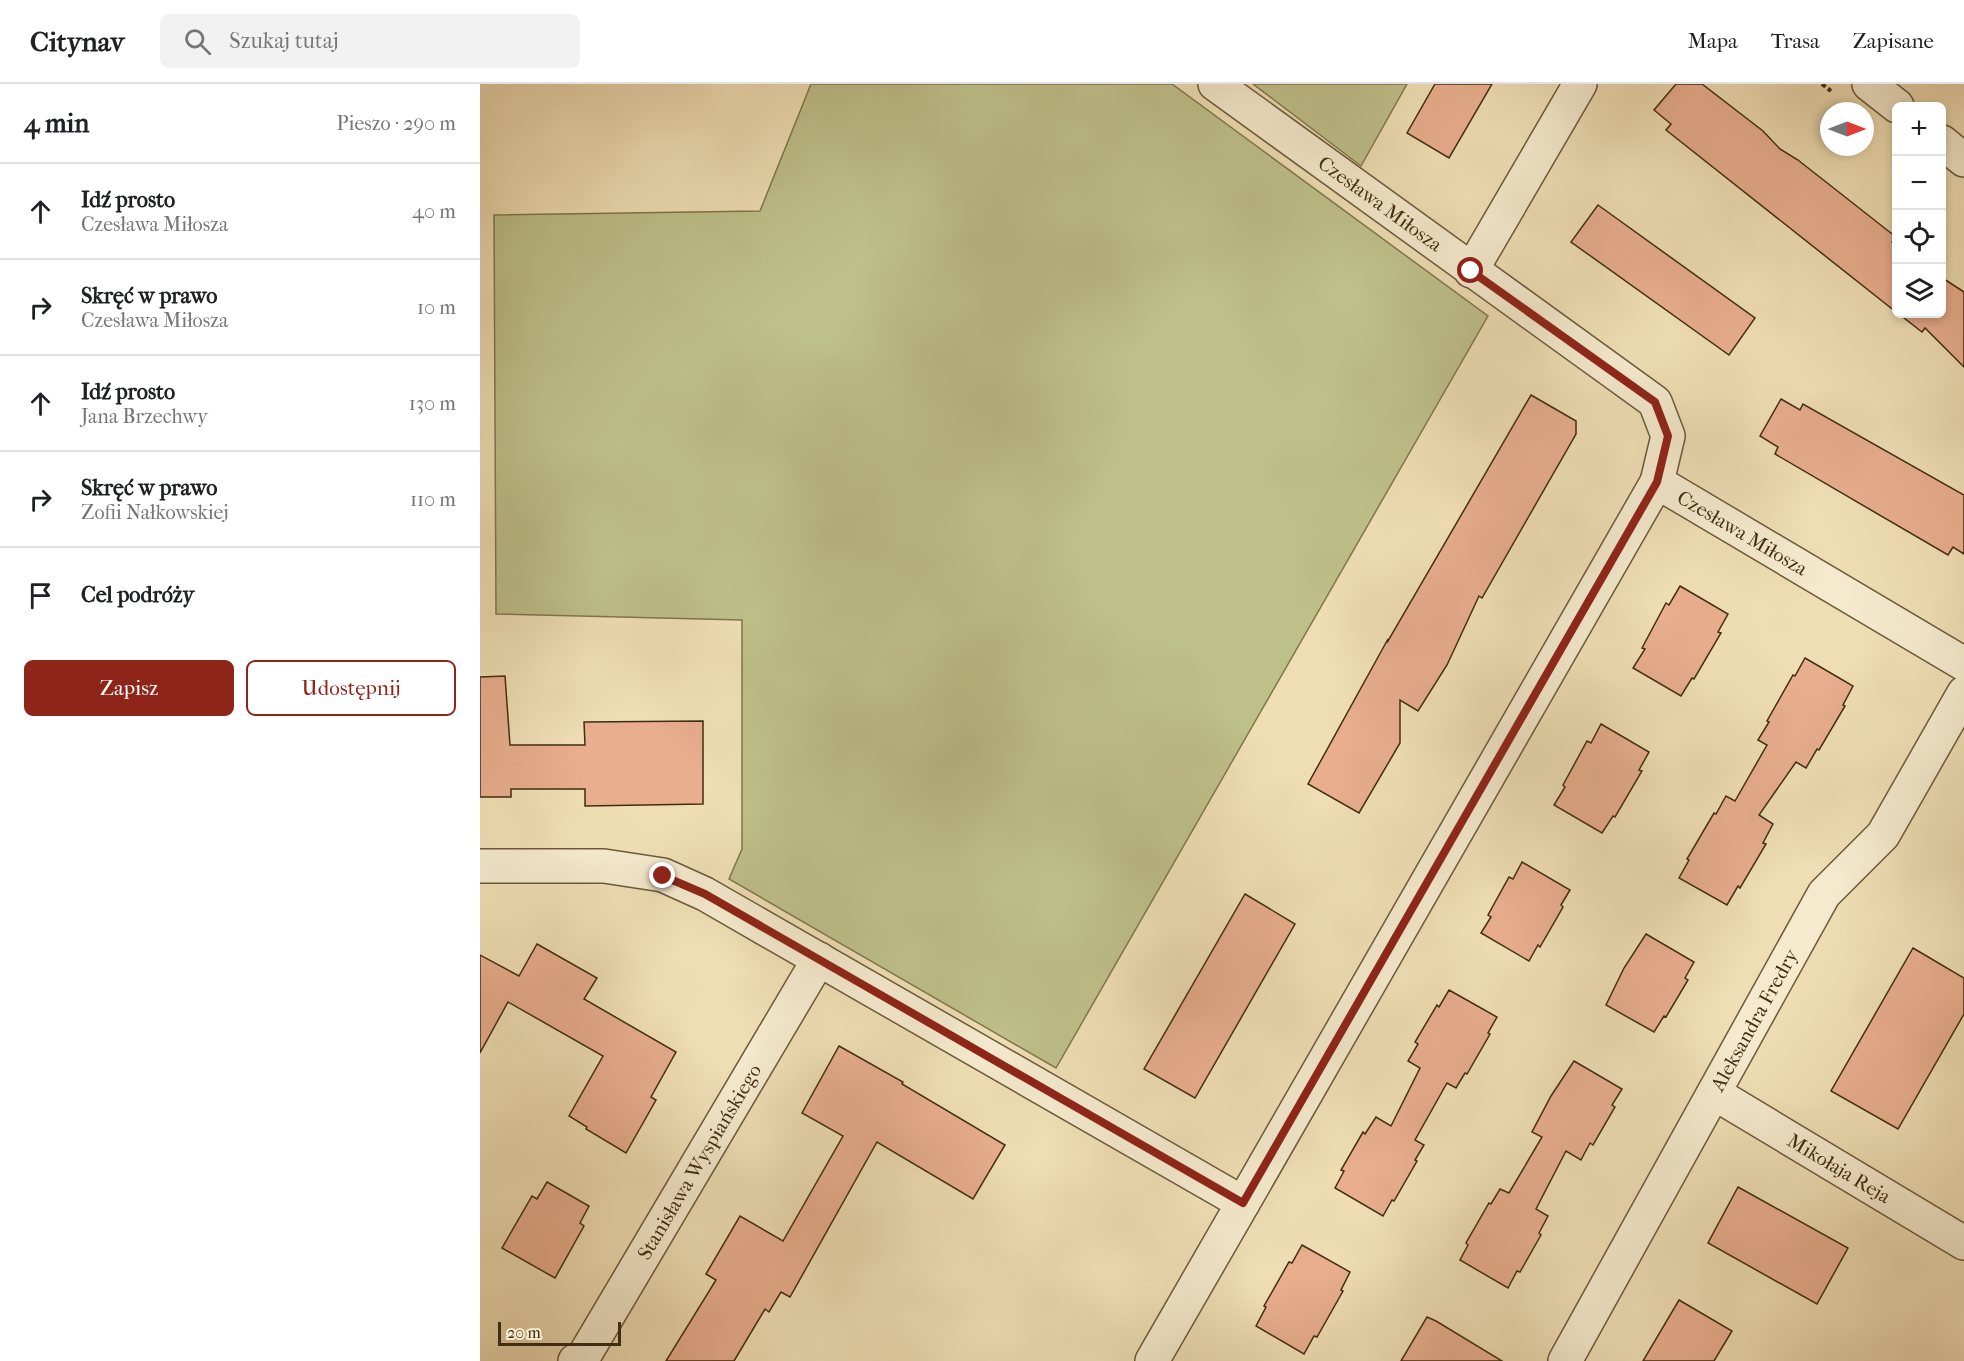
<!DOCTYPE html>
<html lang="pl">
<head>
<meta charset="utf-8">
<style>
  :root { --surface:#fff; --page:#f2f2f2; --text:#202124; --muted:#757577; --line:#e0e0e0; --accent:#8f2418 }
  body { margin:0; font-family:"IM FELL French Canon",serif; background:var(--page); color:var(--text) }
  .controls { position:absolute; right:18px; top:18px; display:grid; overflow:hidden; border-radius:9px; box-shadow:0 3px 9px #0003 }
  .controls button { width:54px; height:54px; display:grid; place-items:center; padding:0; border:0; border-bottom:2px solid var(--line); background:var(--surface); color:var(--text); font:30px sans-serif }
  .compass { position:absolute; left:1340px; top:18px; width:54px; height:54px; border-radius:50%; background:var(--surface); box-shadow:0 3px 9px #0003; rotate:90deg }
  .scale { position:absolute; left:18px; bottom:15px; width:123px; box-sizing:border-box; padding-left:6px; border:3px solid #412d11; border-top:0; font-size:16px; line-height:21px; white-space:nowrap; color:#412d11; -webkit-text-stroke:4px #f5eace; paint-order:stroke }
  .stop { position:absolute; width:18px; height:18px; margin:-14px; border:4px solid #8f2418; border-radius:50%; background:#fff }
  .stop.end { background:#8f2418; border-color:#fff; box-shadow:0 2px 6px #0008 }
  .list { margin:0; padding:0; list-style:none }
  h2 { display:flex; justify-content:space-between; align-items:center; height:78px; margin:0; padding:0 24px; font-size:26px }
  h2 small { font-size:20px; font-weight:400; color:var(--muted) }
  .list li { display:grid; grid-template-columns:39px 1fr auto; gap:18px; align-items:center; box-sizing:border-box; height:96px; padding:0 24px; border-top:2px solid var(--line) }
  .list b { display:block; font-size:22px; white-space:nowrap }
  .list p { margin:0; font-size:20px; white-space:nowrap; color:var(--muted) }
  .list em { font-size:20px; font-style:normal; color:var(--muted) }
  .actions { display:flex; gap:12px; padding:18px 24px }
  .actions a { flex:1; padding:14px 0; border:2px solid var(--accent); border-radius:9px; text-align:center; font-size:21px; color:var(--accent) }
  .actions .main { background:var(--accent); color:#fff }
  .icon { flex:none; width:33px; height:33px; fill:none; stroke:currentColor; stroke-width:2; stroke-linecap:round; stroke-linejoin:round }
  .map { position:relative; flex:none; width:1484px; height:1277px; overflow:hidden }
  header { display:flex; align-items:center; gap:36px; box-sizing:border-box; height:84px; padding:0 30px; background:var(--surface); border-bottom:2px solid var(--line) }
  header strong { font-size:28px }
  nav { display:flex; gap:33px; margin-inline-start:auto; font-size:21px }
  .search { width:420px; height:54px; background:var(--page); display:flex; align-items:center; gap:15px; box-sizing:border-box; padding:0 21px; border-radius:9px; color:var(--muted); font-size:22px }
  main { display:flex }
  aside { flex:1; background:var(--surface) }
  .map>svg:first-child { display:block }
</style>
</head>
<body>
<header>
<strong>Citynav</strong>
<div class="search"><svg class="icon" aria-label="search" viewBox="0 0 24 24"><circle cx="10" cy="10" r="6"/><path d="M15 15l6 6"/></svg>Szukaj tutaj</div>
<nav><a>Mapa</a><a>Trasa</a><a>Zapisane</a></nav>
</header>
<main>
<aside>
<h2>4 min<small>Pieszo · 290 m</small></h2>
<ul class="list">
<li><svg class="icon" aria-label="ahead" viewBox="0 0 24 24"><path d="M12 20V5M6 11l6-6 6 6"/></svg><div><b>Idź prosto</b><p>Czesława Miłosza</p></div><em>40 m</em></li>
<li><svg class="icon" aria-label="right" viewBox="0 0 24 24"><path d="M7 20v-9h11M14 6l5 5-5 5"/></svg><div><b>Skręć w prawo</b><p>Czesława Miłosza</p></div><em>10 m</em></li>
<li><svg class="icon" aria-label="ahead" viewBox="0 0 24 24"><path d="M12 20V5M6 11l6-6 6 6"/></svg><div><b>Idź prosto</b><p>Jana Brzechwy</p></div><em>130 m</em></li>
<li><svg class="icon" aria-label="right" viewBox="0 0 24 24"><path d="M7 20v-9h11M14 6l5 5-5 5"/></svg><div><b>Skręć w prawo</b><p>Zofii Nałkowskiej</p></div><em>110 m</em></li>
<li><svg class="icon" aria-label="arrive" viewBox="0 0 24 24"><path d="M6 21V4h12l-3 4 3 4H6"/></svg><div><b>Cel podróży</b></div></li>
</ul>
<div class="actions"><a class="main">Zapisz</a><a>Udostępnij</a></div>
</aside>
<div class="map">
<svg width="1484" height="1277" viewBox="0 0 1484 1277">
  <rect width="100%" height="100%" fill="#efdeb4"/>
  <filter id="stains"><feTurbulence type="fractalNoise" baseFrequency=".00333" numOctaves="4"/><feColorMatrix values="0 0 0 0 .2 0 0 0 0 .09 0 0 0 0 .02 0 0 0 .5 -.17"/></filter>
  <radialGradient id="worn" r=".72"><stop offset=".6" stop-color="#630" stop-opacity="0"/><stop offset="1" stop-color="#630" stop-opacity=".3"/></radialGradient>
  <g fill="#bec08a" stroke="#80764e" stroke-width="1.5">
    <path d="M331 0H692L1008 232 576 984 249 795 262 765V536L16 530 14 131 280 127Z"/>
    <path d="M773 0H927L881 82Z"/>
  </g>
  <g fill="#e8ae8e" stroke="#412d11" stroke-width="1.5">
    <path d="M955 0H1012L969 74 927 49Z"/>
    <path d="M1196 0H1222L1283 47 1300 65 1318 76 1416 153 1412 158 1416 161V228L1186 46 1191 40 1174 26Z"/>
    <path d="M1118 121 1275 234 1249 271 1091 158Z"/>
    <path d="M1461 193 1484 208V283L1445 244 1442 248 1419 230H1461Z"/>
    <path d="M1051 311 1096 337V350L1002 514 999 512 967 581 938 627 920 616V659L879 729 828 700 908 555V557Z"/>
    <path d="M1301 315 1320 326 1323 320 1484 411V470L1473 463 1468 471 1295 370 1298 363 1280 352Z"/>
    <path d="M1200 502 1248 530 1238 548 1241 549 1214 595 1212 594 1201 612 1153 584 1165 565 1162 564 1186 519 1189 521Z"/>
    <path d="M1325 574 1373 602 1363 621 1365 622 1339 666 1337 665 1326 684 1316 678 1279 731 1293 740 1283 759 1286 760 1260 804 1258 802 1247 821 1199 794 1209 776 1207 775 1234 729 1236 730 1246 712 1255 717 1287 661 1278 656 1289 638 1287 637 1313 591 1315 592Z"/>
    <path d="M25 592 30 661H105L104 638 223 637V720L105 722V705H31V713H0V593Z"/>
    <path d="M1121 640 1169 668 1159 686 1162 687 1135 733 1133 732 1122 749 1074 721 1085 703 1083 701 1107 657 1111 659Z"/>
    <path d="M1042 778 1090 806 1081 821 1083 823 1060 863 1058 861 1049 877 1001 849 1011 833 1008 831 1029 793 1033 795Z"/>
    <path d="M765 810 815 840 715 1014 664 985Z"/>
    <path d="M1166 850 1214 878 1205 894 1208 896 1186 933 1184 932 1174 948 1126 921 1144 884Z"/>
    <path d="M57 860 117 894 104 915 196 968 171 1013 176 1016 146 1069 106 1045 107 1043 89 1032 123 972 28 918 0 969V871L39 892Z"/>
    <path d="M1433 864 1484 894V930L1418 1045 1351 1007Z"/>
    <path d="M969 906 1017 933 1008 949 1010 950 987 990 985 989 976 1004 967 999 935 1056 944 1061 935 1076 937 1077 914 1117 912 1116 903 1132 855 1104 864 1087 861 1086 883 1048 885 1050 896 1033 911 1042 940 984 928 977 938 960 935 958 957 921 959 923Z"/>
    <path d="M359 962 423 998 422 1000 525 1061 493 1115 397 1058 310 1213 301 1208 289 1228 285 1225 254 1277H186L236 1196 226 1190 260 1132 303 1157 363 1052 322 1029Z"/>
    <path d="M1094 977 1142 1005 1132 1021 1135 1023 1113 1061 1110 1059 1101 1076 1086 1067 1056 1125 1068 1132 1059 1149 1061 1151 1040 1188 1037 1187 1028 1204 980 1176 988 1161 986 1159 1009 1119 1011 1120 1020 1105 1029 1109 1062 1053 1052 1048 1071 1012Z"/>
    <path d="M67 1098 109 1122 100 1139 104 1142 75 1194 22 1164 52 1112 57 1115Z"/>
    <path d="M1258 1103 1368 1164 1337 1220 1228 1159Z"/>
    <path d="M822 1161 870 1188 861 1206 863 1207 845 1239 837 1253 834 1252 824 1270 776 1242 786 1223 784 1222 809 1178 812 1179Z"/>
    <path d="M1199 1216 1252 1247 1234 1277H1163Z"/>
    <path d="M947 1233 956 1237 1022 1277H921Z"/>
  </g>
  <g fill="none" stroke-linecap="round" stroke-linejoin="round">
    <defs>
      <g id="minor">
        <path id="s1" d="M735 0 1175 318 1188 352 1177 398 1484 580"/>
        <path d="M1389 0 1417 22"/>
        <path d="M1462 58 1484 76"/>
        <path d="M991 187 1100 0"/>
        <path d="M0 782H124L183 791 225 810 763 1119 672 1277"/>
        <path id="s2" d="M1234 1009 1484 1159"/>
        <path d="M763 1119 1177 398"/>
        <path id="s3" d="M95 1277 104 1272 339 875"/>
        <path id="s4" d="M1085 1277 1344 810 1403 751 1484 609"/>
      </g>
    </defs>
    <use href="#minor" stroke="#6c593a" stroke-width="36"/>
    <path stroke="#412d11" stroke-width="4" stroke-dasharray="4.5 3" stroke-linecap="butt" d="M1342 0 1351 7"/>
    <use href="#minor" stroke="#f5eace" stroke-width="33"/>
  </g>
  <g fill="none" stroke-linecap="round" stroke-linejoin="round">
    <path stroke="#8f2418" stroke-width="8" d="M183 792 225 810 763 1119 1177 398 1188 352 1175 318 991 187"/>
  </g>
  <g text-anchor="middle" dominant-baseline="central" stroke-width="6" stroke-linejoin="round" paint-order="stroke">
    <g font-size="20" fill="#412d11" stroke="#f5eace">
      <text stroke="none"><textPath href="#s1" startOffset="204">Czesława Miłosza</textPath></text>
      <text stroke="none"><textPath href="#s1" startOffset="726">Czesława Miłosza</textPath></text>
      <text stroke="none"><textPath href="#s4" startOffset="390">Aleksandra Fredry</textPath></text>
      <text stroke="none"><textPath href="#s3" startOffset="236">Stanisława Wyspiańskiego</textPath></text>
      <text stroke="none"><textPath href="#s2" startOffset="146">Mikołaja Reja</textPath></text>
    </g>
  </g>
  <rect width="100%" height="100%" filter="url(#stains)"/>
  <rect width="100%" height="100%" fill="url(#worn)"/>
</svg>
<div class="controls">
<button>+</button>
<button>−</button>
<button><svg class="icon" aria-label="locate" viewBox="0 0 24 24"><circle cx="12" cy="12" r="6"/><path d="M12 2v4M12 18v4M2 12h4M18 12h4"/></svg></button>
<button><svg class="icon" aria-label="layers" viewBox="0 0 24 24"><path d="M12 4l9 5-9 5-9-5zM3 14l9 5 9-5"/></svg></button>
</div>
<svg class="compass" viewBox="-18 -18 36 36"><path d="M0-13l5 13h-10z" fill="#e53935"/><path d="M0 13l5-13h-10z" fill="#757577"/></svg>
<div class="scale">20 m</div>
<div class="stop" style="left:991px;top:187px"></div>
<div class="stop end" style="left:183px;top:792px"></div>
</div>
</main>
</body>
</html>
